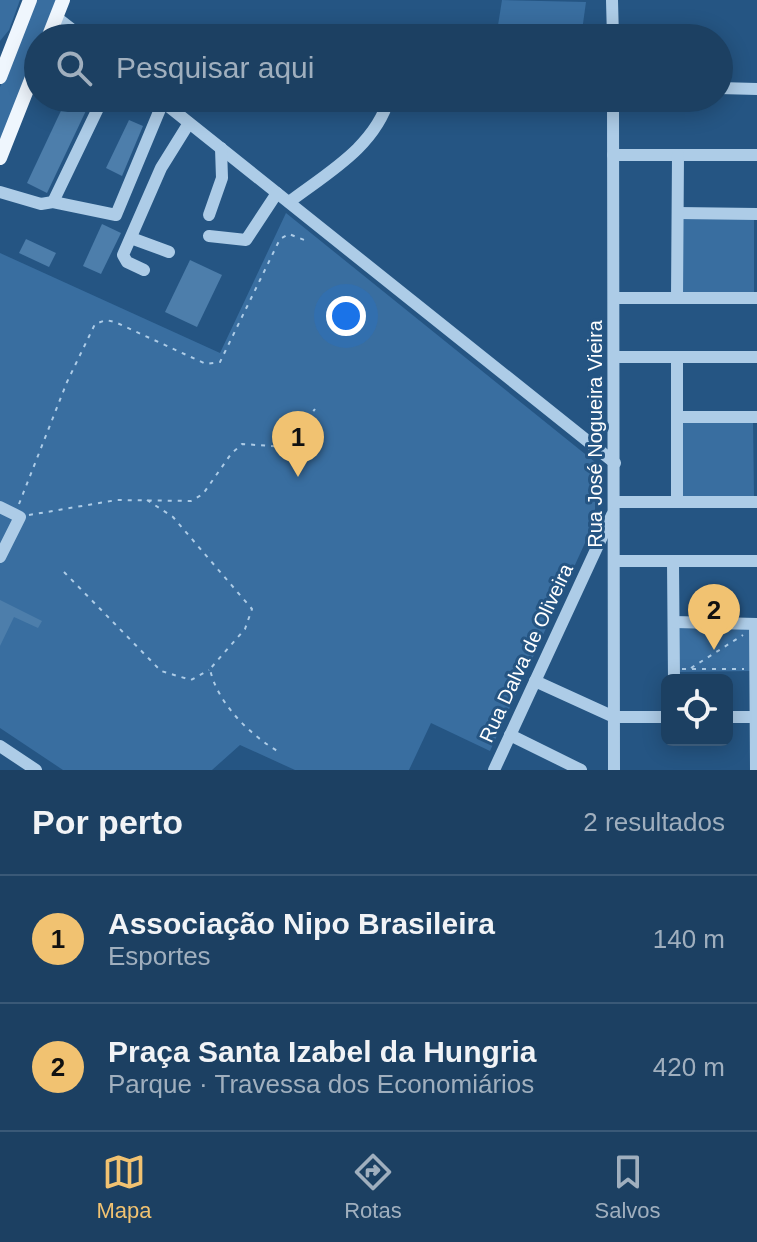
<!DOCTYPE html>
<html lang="pt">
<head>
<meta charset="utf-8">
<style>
  :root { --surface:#1c4062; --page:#294b6b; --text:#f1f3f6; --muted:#a0afbe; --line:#3a5977; --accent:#f1c271 }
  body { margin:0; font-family:Arial,sans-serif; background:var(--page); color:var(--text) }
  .controls { position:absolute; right:24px; bottom:24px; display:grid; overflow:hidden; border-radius:12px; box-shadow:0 4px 20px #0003 }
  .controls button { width:72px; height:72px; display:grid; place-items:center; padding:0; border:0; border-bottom:2px solid var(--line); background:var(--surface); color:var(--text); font:40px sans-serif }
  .you { position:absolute; left:346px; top:316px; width:28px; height:28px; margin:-20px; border:6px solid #fff; border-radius:50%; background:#1a73e8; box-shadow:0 0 0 12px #1a73e833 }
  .badge { display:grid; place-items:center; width:52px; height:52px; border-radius:50%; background:var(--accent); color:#111; font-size:26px; font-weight:700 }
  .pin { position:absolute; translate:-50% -66px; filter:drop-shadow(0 2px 4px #0008) }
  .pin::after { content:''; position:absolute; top:42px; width:28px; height:24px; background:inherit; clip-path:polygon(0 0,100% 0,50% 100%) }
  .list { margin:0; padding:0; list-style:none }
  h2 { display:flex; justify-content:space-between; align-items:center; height:104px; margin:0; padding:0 32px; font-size:34px }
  h2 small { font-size:26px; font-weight:400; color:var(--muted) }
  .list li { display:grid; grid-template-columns:52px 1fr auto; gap:24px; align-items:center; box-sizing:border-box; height:128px; padding:0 32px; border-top:2px solid var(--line) }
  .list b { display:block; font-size:30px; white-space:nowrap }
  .list p { margin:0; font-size:26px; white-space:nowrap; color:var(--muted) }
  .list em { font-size:26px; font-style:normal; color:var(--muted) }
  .icon { flex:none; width:44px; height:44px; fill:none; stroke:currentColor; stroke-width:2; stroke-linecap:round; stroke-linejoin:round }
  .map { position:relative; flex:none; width:757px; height:770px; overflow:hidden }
  .search { position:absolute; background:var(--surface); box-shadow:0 4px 20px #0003; left:24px; right:24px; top:24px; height:88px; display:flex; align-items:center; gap:20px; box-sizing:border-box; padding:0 28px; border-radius:44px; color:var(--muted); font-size:30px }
  .sheet { height:360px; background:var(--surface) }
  nav { display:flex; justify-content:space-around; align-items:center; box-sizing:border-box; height:112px; border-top:2px solid var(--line); background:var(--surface); font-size:22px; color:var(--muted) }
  nav a { display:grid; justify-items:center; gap:4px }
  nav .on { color:var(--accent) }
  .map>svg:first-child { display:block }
</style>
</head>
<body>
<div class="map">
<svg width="757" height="770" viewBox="0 0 757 770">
  <rect width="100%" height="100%" fill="#255583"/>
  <g fill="#396ea0">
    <path d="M0 0H20L9 30 0 41Z"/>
    <path d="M34 0H58L43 38H38V50L0 146V87Z"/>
    <path d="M502 0 586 2 581 38H496Z"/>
    <path d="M286 213 595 462V521L490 751 431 723 409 770H295L240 745 212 770H63L0 728V253L220 353Z"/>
    <rect x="682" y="218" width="72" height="75"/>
    <path d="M682 422H753L754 497H682Z"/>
    <path d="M678 628 751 629V671L678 672Z"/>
  </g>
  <g fill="#4d7eab">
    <path d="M67 98H92L47 193 27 183Z"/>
    <path d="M129 120 143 126 122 176 106 168Z"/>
    <path d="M102 224 121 233 101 274 83 266Z"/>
    <path d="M26 239 56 253 49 267 19 253Z"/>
    <path d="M190 260 222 275 197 327 165 312Z"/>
    <path d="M0 600 42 621 38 628 14 617 0 646Z"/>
  </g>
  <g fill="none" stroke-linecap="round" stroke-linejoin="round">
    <g stroke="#adcce7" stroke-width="2" stroke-dasharray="4 6" stroke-linecap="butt">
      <path d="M147 500 173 517 252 609 245 629 210 669C217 703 250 735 279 752"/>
      <path d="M19 504 67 382 95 324 106 320 115 322 206 364 220 362 280 239 289 234 307 241"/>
      <path d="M29 515 117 500 191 501 203 494 231 454 242 444 286 447 315 409"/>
      <path d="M64 572 161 671 191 680 209 670"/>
      <path d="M691 668 743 635"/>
      <path d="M682 669H744"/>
    </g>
    <g stroke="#adcce7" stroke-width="12">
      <path d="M612 0 613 38"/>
      <path d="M56 17 83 38"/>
      <path d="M719 88 757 89"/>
      <path d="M158 98 615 463"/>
      <path d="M613 98 614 770"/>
      <path d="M613 155H757"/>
      <path d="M0 192 41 204 53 202 116 215 163 102"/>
      <path d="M53 202 103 98"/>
      <path d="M289 202C327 173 375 147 389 98"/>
      <path d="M678 213 757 214"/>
      <path d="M209 215 222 178 221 148"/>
      <path d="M209 236 246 240 277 193"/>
      <path d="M131 238 169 252"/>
      <path d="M144 270 127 262 123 255 161 168 189 123"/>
      <path d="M614 298H757"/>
      <path d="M677 298 678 155"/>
      <path d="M615 357H757"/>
      <path d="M677 417H757"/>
      <path d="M615 502H757"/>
      <path d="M677 502V357"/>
      <path d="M0 507 20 517 0 557"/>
      <path d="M615 561H757"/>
      <path d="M673 563 674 680"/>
      <path d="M674 622 757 624"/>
      <path d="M755 624 756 770"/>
      <path d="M535 681 614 717H667"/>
      <path d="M727 717H756"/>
      <path d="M510 735 581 770"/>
      <path d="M0 746 36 770"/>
      <path d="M494 770 612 515"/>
    </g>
    <g stroke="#eff6fd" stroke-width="14">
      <path d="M48 38 63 0"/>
      <path d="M0 77 30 0"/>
      <path d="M0 158 38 62"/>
    </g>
  </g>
  <g text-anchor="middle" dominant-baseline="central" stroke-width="6" stroke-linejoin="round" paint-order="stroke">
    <g font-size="20" fill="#fff" stroke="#255583">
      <text transform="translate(595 434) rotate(-90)">Rua José Nogueira Vieira</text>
      <text transform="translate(526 653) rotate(-65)">Rua Dalva de Oliveira</text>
    </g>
  </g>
</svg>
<div class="controls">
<button><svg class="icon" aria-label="locate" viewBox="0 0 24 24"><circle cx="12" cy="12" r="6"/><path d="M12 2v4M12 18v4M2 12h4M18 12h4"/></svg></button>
</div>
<div class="you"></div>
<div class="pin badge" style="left:298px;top:477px">1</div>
<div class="pin badge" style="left:714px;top:650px">2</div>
<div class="search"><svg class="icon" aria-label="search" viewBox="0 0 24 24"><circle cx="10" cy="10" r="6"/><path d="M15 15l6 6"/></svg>Pesquisar aqui</div>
</div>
<section class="sheet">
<h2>Por perto<small>2 resultados</small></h2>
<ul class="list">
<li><span class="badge">1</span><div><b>Associação Nipo Brasileira</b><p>Esportes</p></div><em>140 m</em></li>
<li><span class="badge">2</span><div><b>Praça Santa Izabel da Hungria</b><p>Parque · Travessa dos Economiários</p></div><em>420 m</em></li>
</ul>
</section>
<nav>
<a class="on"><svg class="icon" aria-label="map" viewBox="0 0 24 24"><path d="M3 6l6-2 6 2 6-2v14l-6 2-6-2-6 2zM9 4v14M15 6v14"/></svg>Mapa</a>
<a><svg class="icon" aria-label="directions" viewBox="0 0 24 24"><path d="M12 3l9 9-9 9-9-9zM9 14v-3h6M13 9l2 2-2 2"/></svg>Rotas</a>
<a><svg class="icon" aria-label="saved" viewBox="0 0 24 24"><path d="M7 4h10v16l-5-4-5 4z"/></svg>Salvos</a>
</nav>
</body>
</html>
